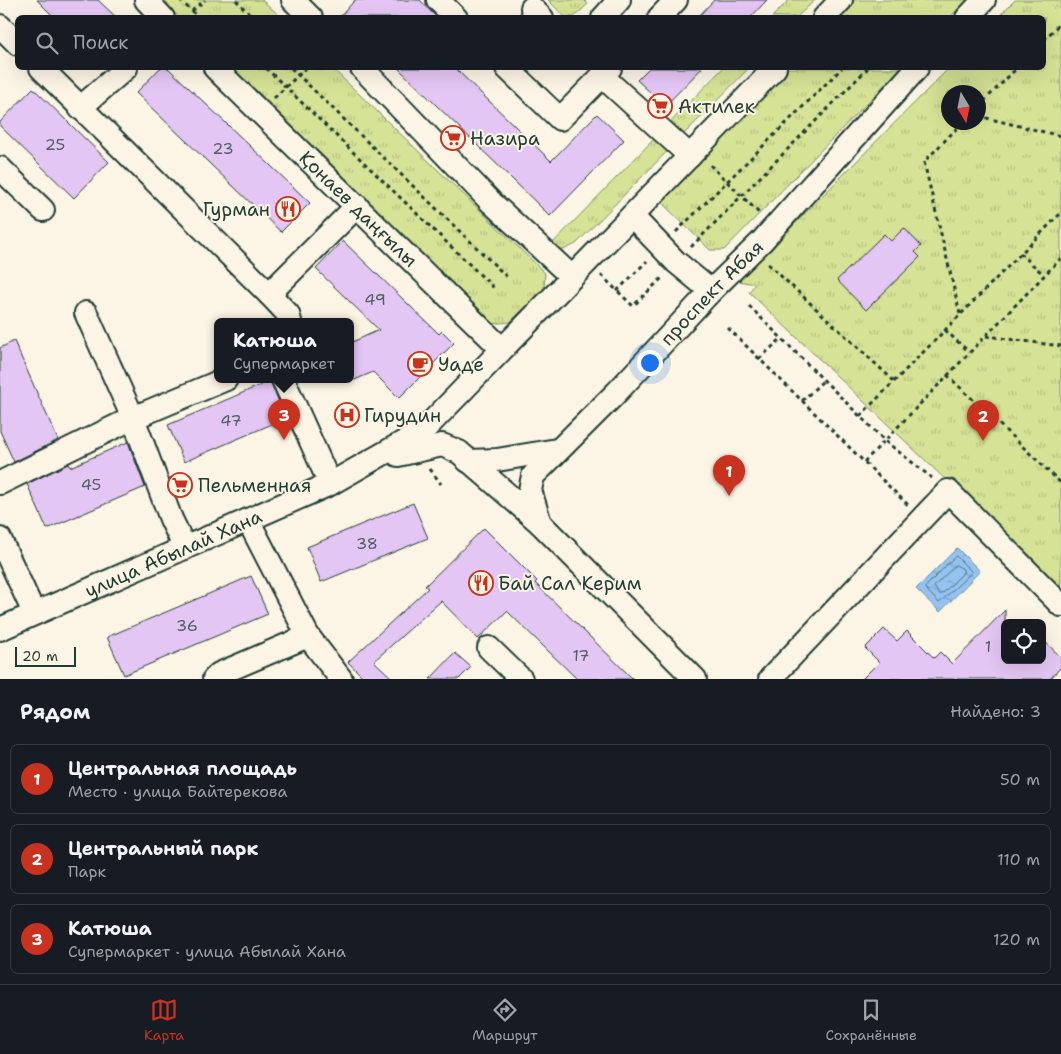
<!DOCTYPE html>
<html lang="ru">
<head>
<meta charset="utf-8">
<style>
  :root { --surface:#171b24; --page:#242831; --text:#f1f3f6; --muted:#9ea1a6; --line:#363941; --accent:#c8321e }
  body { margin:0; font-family:"Shantell Sans",sans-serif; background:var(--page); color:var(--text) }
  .controls { position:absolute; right:15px; bottom:15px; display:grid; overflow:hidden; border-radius:8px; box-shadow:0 5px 20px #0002 }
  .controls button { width:45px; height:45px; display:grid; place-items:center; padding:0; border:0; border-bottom:1px solid var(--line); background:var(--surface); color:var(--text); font:25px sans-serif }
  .compass { position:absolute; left:941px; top:85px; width:45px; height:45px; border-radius:50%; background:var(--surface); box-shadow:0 5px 20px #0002; rotate:170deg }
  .scale { position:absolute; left:15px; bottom:12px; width:61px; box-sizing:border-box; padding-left:5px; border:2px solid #1f3d34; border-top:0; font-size:14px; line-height:18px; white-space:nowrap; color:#1f3d34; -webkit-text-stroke:4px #fcf5e5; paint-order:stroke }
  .you { position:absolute; left:649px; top:362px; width:18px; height:18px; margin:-12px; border:4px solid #fff; border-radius:50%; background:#1a73e8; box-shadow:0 0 0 8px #1a73e833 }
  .badge { display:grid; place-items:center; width:32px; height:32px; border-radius:50%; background:var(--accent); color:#fff; font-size:16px; font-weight:700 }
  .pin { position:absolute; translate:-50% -41px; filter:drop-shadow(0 1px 2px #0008) }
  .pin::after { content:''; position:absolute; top:26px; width:18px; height:15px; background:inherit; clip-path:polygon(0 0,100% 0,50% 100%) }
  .popup { position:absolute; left:214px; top:318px; width:140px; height:65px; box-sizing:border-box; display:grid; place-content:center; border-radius:8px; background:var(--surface); filter:drop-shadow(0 1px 4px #0005); font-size:16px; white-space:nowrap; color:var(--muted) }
  .popup b { font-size:19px; color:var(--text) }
  .popup::after { content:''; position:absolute; left:50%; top:100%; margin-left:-10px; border:10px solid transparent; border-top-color:var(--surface) }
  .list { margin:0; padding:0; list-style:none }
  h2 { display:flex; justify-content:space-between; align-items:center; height:65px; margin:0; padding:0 20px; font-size:21px }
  h2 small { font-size:16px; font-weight:400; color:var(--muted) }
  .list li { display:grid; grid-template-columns:32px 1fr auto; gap:15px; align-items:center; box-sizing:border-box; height:70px; margin:0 10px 10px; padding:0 10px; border:1px solid var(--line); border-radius:8px }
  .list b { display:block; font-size:19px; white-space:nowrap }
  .list p { margin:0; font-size:16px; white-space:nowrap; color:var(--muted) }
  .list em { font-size:16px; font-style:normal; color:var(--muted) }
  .icon { flex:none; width:28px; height:28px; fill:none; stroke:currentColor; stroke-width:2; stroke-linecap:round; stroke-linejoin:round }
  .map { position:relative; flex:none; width:1061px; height:679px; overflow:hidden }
  .search { position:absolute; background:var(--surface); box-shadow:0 5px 20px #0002; left:15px; right:15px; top:15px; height:55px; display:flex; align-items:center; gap:12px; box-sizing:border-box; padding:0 18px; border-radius:8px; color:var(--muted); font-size:19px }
  .sheet { height:305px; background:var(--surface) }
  nav { display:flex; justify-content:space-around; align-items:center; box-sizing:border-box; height:70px; border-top:1px solid var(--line); background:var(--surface); font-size:14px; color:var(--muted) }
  nav a { display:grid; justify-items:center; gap:2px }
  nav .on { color:var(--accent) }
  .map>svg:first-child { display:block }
</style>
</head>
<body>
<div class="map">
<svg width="1061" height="679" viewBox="0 0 1061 679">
  <defs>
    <pattern id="grass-tufts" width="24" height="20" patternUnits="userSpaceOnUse" patternTransform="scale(1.25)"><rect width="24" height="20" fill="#d6e295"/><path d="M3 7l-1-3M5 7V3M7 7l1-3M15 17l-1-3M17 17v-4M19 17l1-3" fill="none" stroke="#b7c381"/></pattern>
    <pattern id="water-ripples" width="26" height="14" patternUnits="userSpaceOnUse" patternTransform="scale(1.25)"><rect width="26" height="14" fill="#95c3f0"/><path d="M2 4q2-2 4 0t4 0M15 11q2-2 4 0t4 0" fill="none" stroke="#79a0c3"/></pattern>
  </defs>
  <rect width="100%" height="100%" fill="#fcf5e5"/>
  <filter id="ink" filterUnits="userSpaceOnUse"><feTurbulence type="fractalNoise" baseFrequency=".02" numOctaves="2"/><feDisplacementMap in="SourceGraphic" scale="10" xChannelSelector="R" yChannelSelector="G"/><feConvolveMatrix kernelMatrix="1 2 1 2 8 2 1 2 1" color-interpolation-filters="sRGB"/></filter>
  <g filter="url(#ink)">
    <g fill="url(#grass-tufts)" stroke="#7a9064" fill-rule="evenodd">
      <path d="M161 0H262L281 17H179Z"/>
      <path d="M548 0H584L588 4 574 17H565Z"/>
      <path d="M789 0H815L797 17H772Z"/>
      <path d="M840 0H967L950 17 823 18Z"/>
      <path d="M1015 0H1061V590L749 292 755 284 738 281 949 68H1044V18L998 17ZM948 92H978V122H948Z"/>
      <path d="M230 68H332L545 273 544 289 510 322 491 324Z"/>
      <path d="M723 68H749L576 244 563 250 549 247Z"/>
      <path d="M775 68H901L724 250H710L664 205 658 196Z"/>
    </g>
    <path fill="url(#water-ripples)" stroke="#668da5" d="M957 548 980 571 940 612 916 589Z"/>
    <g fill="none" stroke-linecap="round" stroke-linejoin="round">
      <g stroke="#4e737f" stroke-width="1">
        <path d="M956 556 972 572 939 603 925 588Z"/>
        <path d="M956 565 963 569V573L942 594H939L934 587Z"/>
      </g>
    </g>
    <g fill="#e4c6f4" stroke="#1f3d34">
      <path d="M37 0H98L117 18H55Z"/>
      <path d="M355 0H420L437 18H339Z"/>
      <path d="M714 0H767L750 18H697Z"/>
      <path d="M160 68H168L310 203 281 232 136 93Z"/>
      <path d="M398 68H455L551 161 597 114 624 140 550 216Z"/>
      <path d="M649 68H702L665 106 637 80Z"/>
      <path d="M33 88 109 162 74 198 0 126V122Z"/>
      <path d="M904 228 921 246 915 252 920 257 866 310 837 280 884 234 891 241Z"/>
      <path d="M343 241 439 334 442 331 454 343 399 398 373 372 350 382V343L379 330 316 269Z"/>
      <path d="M14 341 58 440 14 462 0 431V348Z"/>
      <path d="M270 381 286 418 184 462 168 425Z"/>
      <path d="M128 442 145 487 47 529 27 484 68 464 70 467Z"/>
      <path d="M413 503 428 538 321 582 307 547Z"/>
      <path d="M484 528 537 581 535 583 633 679H577L507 611 478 639 441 601 374 661 393 679H365L348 662 428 588 425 586Z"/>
      <path d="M251 576 268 614 124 675 107 637Z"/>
      <path d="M1005 610V660H1042V639L1061 657V667L1050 679H862L879 662 865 648 884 629 897 641 907 631 934 658 940 652 952 664Z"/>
      <path d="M455 653 471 667 459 679H430Z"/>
    </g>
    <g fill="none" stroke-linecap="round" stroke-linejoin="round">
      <defs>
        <g id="minor">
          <path d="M146 0 163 18"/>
          <path d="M293 0 311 18"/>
          <path d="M438 0 456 18"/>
          <path d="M532 8 542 18"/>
          <path d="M603 18 619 0"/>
          <path d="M659 18 676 0"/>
          <path d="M824 18 841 0"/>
          <path d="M967 18 984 0"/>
          <path d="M0 26 18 44"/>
          <path d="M41 68 269 294 288 314 290 321"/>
          <path id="s1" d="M215 68 502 349"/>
          <path d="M362 68 492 203 572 277"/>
          <path d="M507 68 560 119 610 68"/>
          <path d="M602 76 690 156"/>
          <path d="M80 108 126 68"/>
          <path d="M0 168 43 210"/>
          <path d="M632 216 676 262 711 291"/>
          <path d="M269 294 357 206"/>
          <path d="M86 313 133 418 171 519 185 548"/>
          <path d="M283 379 330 484"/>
          <path d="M398 455 442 445 459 452 540 523 695 679"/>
          <path d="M468 461 497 460 557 450"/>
          <path d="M0 483 133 418 226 379"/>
          <path d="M248 520 308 636 341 679"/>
          <path id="s2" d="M540 523 530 490 533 476 617 392 711 291 762 241 917 68"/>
          <path d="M0 539 34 613"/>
          <path id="s3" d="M0 629 330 484 423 431 775 68"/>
          <path d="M489 648 521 679"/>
          <path d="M214 679 219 674 308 636"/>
          <path d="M770 679 948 491 1061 605"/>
        </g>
      </defs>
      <use href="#minor" stroke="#1f3d34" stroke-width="26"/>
      <g stroke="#1f3d34" stroke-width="3" stroke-dasharray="4 4" stroke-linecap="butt">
        <path d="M180 0 199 18"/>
        <path d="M236 0 253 18"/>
        <path d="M192 11 205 0"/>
        <path d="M1044 40 1061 22"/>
        <path d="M266 68 495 289"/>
        <path d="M291 68 507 277"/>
        <path d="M274 98 306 68"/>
        <path d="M978 107 1017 68"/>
        <path d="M978 116 1061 136"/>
        <path d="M710 165 759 213"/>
        <path d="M676 232 842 68"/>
        <path d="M691 247 868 68"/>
        <path d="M1020 253 1043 274"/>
        <path d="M768 264 894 381"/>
        <path d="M601 275 633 306 663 277"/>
        <path d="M617 291 647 261"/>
        <path d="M749 306 885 441 932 478"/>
        <path d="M960 314 924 162 963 122"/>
        <path d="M728 328 908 505"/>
        <path d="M945 330 969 352"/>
        <path d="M986 336 1061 346"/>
        <path d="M759 359 782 338"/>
        <path d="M947 375 1061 483"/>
        <path d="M802 401 824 380"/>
        <path d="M860 416 1061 213"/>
        <path d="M864 462 1061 258"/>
        <path d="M430 469 441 484"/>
      </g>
      <use href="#minor" stroke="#fcf5e5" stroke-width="22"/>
    </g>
  </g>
  <defs>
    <symbol id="supermarket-ring" viewBox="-11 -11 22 22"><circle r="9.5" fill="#fcf5e5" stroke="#c8321e" stroke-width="1.5"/><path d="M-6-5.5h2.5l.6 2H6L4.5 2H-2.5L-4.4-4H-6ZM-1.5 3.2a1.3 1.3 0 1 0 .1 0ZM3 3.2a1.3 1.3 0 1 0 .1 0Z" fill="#c8321e"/></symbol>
    <symbol id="restaurant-ring" viewBox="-11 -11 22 22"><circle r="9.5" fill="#fcf5e5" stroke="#c8321e" stroke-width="1.5"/><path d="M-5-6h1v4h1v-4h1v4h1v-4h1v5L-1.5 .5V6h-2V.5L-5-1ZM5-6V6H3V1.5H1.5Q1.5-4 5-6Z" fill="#c8321e"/></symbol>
    <symbol id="cafe-ring" viewBox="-11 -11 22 22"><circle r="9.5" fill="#fcf5e5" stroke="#c8321e" stroke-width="1.5"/><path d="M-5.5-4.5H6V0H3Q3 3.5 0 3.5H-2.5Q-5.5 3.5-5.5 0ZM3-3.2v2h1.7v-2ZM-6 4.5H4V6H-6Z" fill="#c8321e"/></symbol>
    <symbol id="hospital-ring" viewBox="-11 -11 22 22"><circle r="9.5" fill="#fcf5e5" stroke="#c8321e" stroke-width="1.5"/><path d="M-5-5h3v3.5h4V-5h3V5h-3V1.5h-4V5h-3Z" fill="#c8321e"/></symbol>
  </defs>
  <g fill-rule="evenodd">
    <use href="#supermarket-ring" x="646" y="92" width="28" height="28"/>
    <use href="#supermarket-ring" x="439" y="124" width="28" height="28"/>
    <use href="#restaurant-ring" x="274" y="195" width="28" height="28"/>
    <use href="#cafe-ring" x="406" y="350" width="28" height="28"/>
    <use href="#hospital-ring" x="333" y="401" width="28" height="28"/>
    <use href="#supermarket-ring" x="166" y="471" width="28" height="28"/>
    <use href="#restaurant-ring" x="467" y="569" width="28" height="28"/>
  </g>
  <g text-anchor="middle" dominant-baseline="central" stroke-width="4" stroke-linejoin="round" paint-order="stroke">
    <g font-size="16" fill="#505f64">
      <text x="55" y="144">25</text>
      <text x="223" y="148">23</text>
      <text x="375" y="299">49</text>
      <text x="231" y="420">47</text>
      <text x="91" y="484">45</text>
      <text x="367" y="543">38</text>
      <text x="187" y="625">36</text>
      <text x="988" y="646">1</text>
      <text x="581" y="655">17</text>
    </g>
    <g font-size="19" fill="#1f3d34" stroke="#fcf5e5" text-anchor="start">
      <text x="678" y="106">Актилек</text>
      <text x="470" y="138">Назира</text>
      <text x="270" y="209" text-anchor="end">Гурман</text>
      <text x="438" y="364">Уаде</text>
      <text x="364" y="415">Гирудин</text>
      <text x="198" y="485">Пельменная</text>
      <text x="498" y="583">Бай Сал Керим</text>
    </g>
    <g font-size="19" fill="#1f3d34" stroke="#fcf5e5">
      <text stroke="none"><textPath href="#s1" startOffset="201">Қонаев даңғылы</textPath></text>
      <text stroke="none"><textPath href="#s2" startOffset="305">проспект Абая</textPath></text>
      <text stroke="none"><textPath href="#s3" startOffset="189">улица Абылай Хана</textPath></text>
    </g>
  </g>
</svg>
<div class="controls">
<button><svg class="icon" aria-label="locate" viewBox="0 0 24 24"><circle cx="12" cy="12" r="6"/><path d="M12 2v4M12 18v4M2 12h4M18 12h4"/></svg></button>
</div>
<svg class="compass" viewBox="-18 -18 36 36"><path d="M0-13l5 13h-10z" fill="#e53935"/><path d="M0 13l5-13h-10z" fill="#9ea1a6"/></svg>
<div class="scale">20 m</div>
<div class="you"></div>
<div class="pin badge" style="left:729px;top:496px">1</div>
<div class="pin badge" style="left:983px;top:441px">2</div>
<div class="pin badge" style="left:284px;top:440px">3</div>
<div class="popup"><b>Катюша</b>Супермаркет</div>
<div class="search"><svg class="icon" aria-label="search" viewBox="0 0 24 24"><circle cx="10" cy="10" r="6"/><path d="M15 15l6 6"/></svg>Поиск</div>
</div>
<section class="sheet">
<h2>Рядом<small>Найдено: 3</small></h2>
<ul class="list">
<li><span class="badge">1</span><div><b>Центральная площадь</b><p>Место · улица Байтерекова</p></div><em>50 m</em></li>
<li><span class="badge">2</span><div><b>Центральный парк</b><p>Парк</p></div><em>110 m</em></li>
<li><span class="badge">3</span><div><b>Катюша</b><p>Супермаркет · улица Абылай Хана</p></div><em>120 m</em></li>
</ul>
</section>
<nav>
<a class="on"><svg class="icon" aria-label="map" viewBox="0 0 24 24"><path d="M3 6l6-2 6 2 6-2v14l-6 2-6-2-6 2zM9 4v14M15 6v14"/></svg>Карта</a>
<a><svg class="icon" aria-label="directions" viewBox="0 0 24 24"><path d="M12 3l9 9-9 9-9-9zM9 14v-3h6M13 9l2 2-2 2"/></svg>Маршрут</a>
<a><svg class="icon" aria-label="saved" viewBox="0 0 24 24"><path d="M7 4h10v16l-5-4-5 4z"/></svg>Сохранённые</a>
</nav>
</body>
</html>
